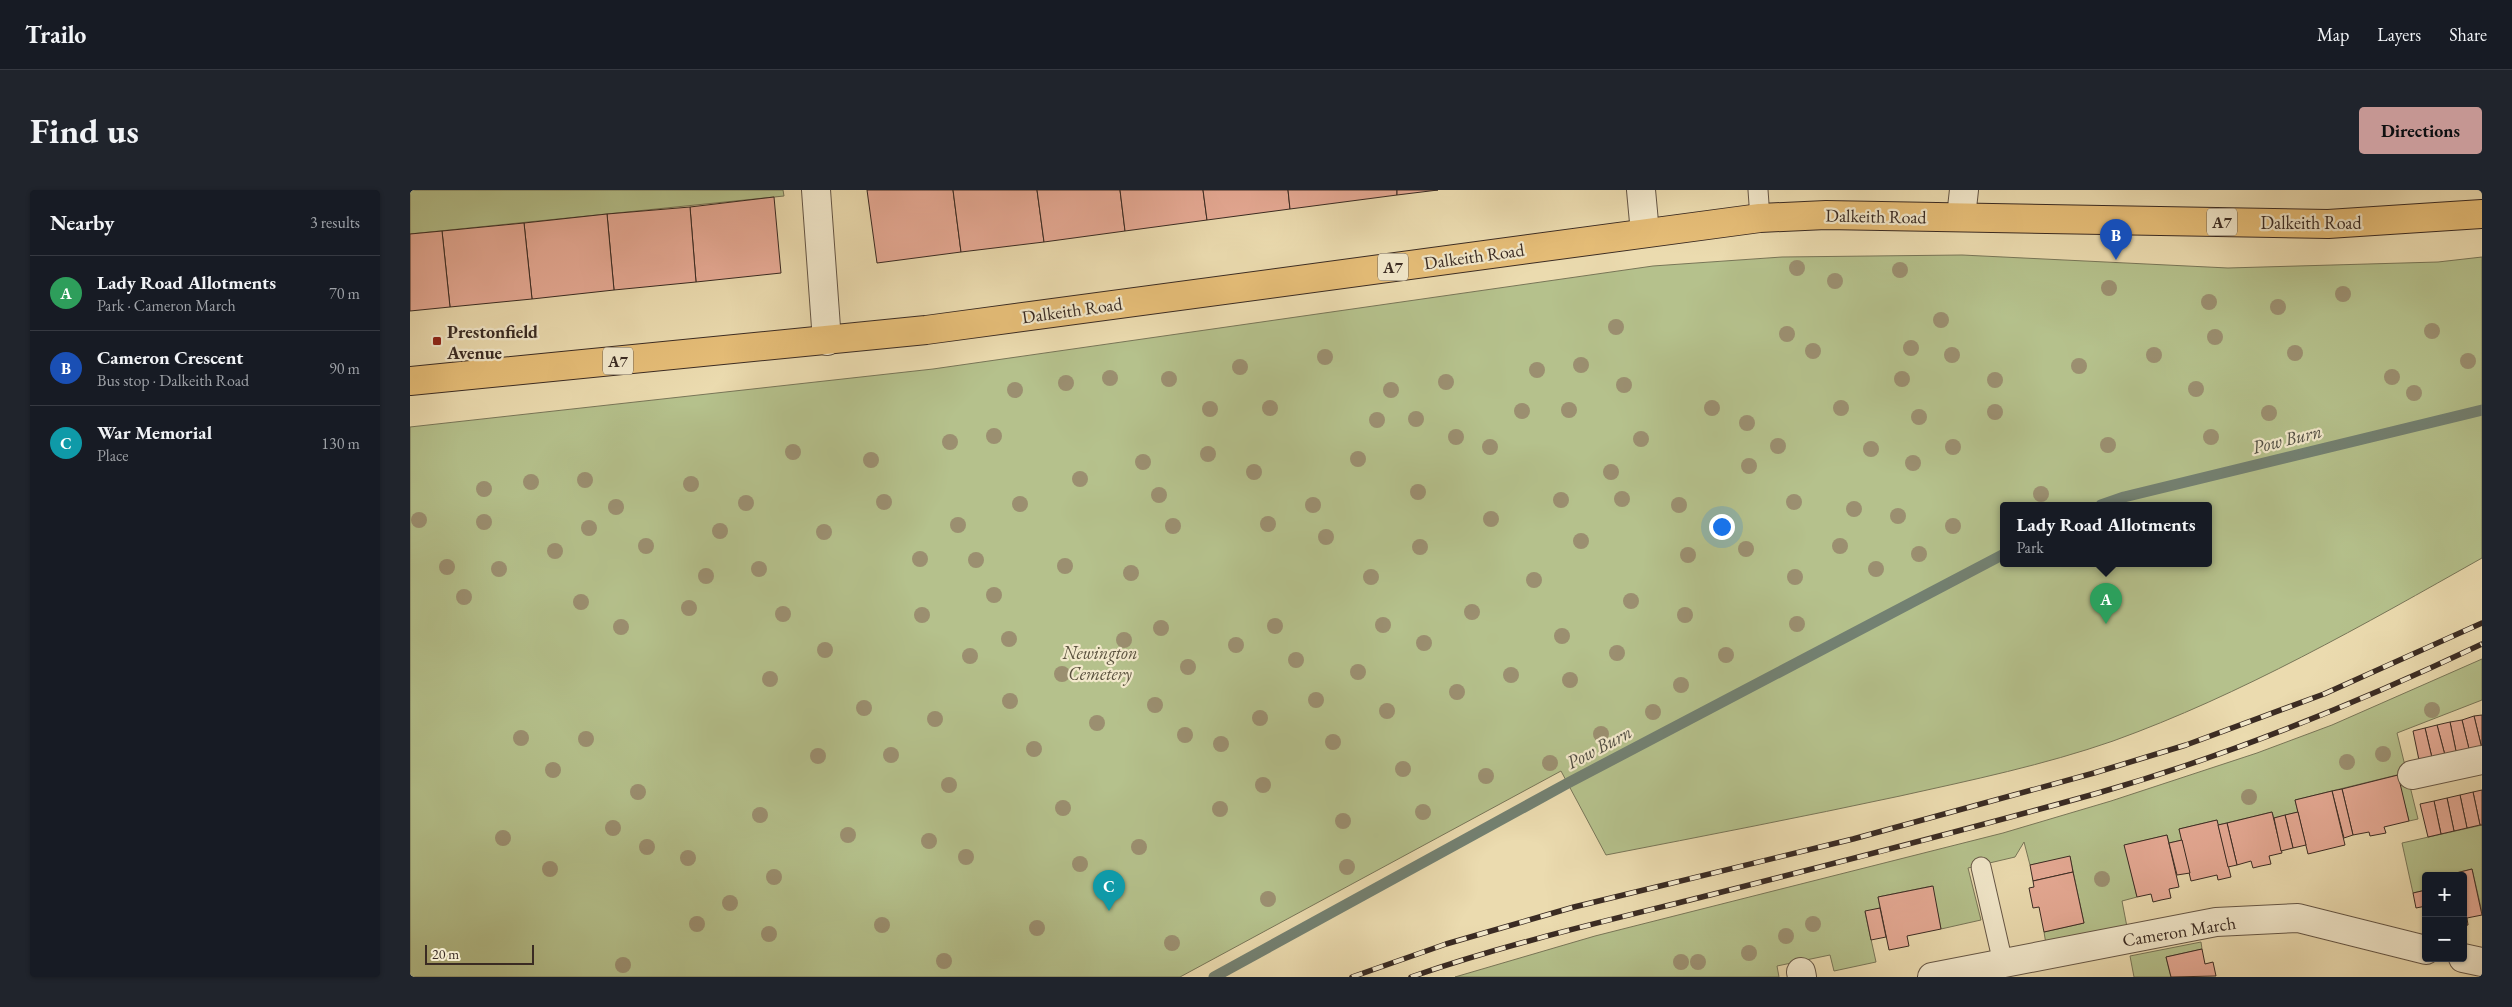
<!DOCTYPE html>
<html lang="en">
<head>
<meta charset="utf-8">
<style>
  :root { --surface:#171b24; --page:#20242c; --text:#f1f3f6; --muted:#9ea1a6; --line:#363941; --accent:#c59692 }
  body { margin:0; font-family:"EB Garamond",serif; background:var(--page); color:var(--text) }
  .controls { position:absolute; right:15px; bottom:15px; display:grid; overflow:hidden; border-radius:5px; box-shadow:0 1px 4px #0004 }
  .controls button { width:45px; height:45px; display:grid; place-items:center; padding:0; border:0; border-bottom:1px solid var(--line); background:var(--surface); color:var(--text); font:25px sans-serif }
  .scale { position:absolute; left:15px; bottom:12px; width:109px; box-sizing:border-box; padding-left:5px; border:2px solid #3a2b23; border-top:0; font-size:14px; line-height:18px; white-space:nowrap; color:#3a2b23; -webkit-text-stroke:4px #f2e8cb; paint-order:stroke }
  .you { position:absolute; left:1311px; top:336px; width:18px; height:18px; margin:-12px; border:4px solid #fff; border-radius:50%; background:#1a73e8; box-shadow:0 0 0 8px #1a73e833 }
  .badge { display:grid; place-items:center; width:32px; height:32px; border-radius:50%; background:var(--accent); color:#fff; font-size:16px; font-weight:700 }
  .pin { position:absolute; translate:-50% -41px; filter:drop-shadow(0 1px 2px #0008) }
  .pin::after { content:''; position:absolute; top:26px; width:18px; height:15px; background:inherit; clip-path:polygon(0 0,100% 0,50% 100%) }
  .popup { position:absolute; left:1590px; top:312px; width:212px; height:65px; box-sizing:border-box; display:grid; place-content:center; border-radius:5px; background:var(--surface); filter:drop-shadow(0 1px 4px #0005); font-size:16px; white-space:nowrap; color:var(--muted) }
  .popup b { font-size:19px; color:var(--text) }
  .popup::after { content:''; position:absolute; left:50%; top:100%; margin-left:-10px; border:10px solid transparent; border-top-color:var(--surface) }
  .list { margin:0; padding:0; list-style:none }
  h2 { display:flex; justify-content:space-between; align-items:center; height:65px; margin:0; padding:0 20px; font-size:21px }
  h2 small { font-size:16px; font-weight:400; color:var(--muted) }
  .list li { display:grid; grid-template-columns:32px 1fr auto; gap:15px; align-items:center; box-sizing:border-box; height:75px; padding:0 20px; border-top:1px solid var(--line) }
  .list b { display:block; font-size:19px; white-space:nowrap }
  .list p { margin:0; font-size:16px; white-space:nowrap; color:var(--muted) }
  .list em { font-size:16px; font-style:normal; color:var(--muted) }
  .map { position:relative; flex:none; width:2072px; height:787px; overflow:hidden; border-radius:5px }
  header { display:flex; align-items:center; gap:30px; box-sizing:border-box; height:70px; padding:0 25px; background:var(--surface); border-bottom:1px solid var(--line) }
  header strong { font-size:24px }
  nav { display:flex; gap:28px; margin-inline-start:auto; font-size:18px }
  .intro { display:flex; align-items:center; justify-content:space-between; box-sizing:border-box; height:120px; padding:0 30px }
  h1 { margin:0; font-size:35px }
  .button { padding:12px 22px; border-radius:5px; background:var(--accent); color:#111; font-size:18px; font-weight:700 }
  main { display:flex; gap:30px; padding:0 30px }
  aside { flex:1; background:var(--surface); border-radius:5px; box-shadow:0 1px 4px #0004 }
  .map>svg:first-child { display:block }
</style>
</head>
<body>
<header>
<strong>Trailo</strong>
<nav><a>Map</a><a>Layers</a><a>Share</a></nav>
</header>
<div class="intro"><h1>Find us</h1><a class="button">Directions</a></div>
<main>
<aside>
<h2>Nearby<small>3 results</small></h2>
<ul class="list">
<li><span class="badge" style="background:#2e9e5b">A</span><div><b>Lady Road Allotments</b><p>Park · Cameron March</p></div><em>70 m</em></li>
<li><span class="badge" style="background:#1a4fb4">B</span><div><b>Cameron Crescent</b><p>Bus stop · Dalkeith Road</p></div><em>90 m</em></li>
<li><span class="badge" style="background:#0f9aa8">C</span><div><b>War Memorial</b><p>Place</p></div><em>130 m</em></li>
</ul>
</aside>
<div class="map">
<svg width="2072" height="787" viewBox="0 0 2072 787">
  <rect width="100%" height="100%" fill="#ebdbaf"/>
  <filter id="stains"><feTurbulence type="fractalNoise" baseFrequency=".004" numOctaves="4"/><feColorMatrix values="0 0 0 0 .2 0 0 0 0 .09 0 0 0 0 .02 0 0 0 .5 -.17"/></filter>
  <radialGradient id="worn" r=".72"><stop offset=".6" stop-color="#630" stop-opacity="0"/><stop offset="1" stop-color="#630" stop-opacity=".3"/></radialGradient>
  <g fill="#b5c18c" stroke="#787658" fill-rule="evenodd">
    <path d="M0 0H373L374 6 0 44Z"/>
    <path d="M1552 65 1818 78 2028 72 2072 67V368C1955 434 1831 505 1703 551 1634 575 1562 590 1490 606 1392 627 1294 646 1196 665L1151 581 770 787H0V237L523 179 1243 76 1372 67ZM1594 315H1798V373H1594Z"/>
    <path d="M2072 469V510L1987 543 2008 629 1999 631 1987 585 1885 610 1888 622 1864 628 1862 622 1808 635 1807 630 1769 639 1772 650 1759 653 1757 645 1715 655 1727 707 1712 711 1717 737 1636 754 1634 742 1674 733 1660 667 1620 675 1614 652 1605 667 1558 678 1571 730 1531 739 1522 696 1468 707 1470 718 1455 722 1466 772 1424 781 1420 765 1367 776 1369 787H1045L1185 746 1593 643 1701 611 1847 563 1922 535Z"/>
    <path d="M2072 635V722L2062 679 2034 686H2016V700L2003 703 1992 653Z"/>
    <path d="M1791 752 1792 759 1756 767 1761 787H1724L1720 766Z"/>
  </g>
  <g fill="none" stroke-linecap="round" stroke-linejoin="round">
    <g stroke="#738172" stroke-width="11">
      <path d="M1691 315 1714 307 2072 220"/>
      <path d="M804 787 1158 593 1594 364"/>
    </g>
  </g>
  <g fill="#e6aa95" stroke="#3a2b23">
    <path d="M457 0H543L551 62 467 73Z"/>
    <path d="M543 0H627L634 52 551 62Z"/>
    <path d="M627 0H710L715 41 634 52Z"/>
    <path d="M710 0H793L797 30 715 41Z"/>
    <path d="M793 0H878L880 19 797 30Z"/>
    <path d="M878 0H987V5L880 19Z"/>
    <path d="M987 0H1028L987 5Z"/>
    <path d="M364 7 371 83 286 92 280 17Z"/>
    <path d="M280 17 286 92 204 100 197 24Z"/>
    <path d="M197 24 204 100 122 109 114 33Z"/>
    <path d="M114 33 122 109 40 117 32 41Z"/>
    <path d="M32 41 40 117 0 121V44Z"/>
    <path d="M2072 525V559L2064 526Z"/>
    <path d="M2064 526 2072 559 2060 563 2052 530Z"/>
    <path d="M2052 530 2060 563 2047 566 2040 532Z"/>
    <path d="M2040 532 2047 566 2036 569 2027 535Z"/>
    <path d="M2027 535 2036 569 2023 572 2015 538Z"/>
    <path d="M2015 538 2023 572 2010 575 2003 541Z"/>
    <path d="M1988 585 1999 631 1974 637 1976 643 1960 646 1959 642 1943 645 1932 599Z"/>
    <path d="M1932 599 1943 645 1934 648 1922 601Z"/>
    <path d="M2072 600V635H2070L2063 602Z"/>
    <path d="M1922 601 1935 655 1898 664 1885 610Z"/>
    <path d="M2063 602 2070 635 2057 638 2050 605Z"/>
    <path d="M2050 605 2057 638 2044 641 2037 608Z"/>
    <path d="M2037 608 2044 641 2031 644 2024 611Z"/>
    <path d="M2024 611 2031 644 2018 647 2010 614Z"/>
    <path d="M1862 622 1872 663 1859 666 1861 674 1851 676 1843 678 1841 671 1827 675 1817 633Z"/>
    <path d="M1888 622 1896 655 1883 658 1875 625Z"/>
    <path d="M1875 625 1883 658 1871 661 1864 628Z"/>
    <path d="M1807 630 1821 687 1808 690 1807 685 1781 691 1769 639Z"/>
    <path d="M1817 633 1827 675 1818 677 1808 635Z"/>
    <path d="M1757 645 1769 697 1759 699 1761 708 1751 710 1743 712 1741 704 1727 707 1714 655Z"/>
    <path d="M1772 650 1780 683 1767 685 1759 653Z"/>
    <path d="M1660 666 1663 682 1623 691 1620 675Z"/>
    <path d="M2062 679 2072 725 2057 728 2058 735 2053 736V686H2034Z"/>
    <path d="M1663 682 1674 733 1634 742 1629 717 1623 718 1619 698 1624 697 1623 691Z"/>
    <path d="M1523 696 1531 739 1497 746 1499 756 1479 760 1468 707Z"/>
    <path d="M2016 700V716L2006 718 2003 703Z"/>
    <path d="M1470 718 1476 747 1461 750 1455 721Z"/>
    <path d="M1792 759 1795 774 1803 772 1806 786 1761 787 1756 767Z"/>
  </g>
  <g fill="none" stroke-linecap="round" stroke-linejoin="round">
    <defs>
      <g id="lane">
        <path d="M1348 0 1350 28"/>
        <path d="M1571 677 1593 773"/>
      </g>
      <g id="street">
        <path d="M406 0 417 151"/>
        <path d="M1231 0 1235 43"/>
        <path d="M1551 27 1554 0"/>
        <path d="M2002 585 2072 570"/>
        <path d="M2053 768 2072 772"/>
        <path d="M1391 782 1392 787"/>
        <path d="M1522 787 1806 732 1888 728 2016 760"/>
      </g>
      <path id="primary" d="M0 191 516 140 1350 28 1416 25 1918 34 2072 24"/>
    </defs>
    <use href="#lane" stroke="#665746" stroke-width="21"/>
    <use href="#street" stroke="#665746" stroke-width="30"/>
    <use href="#primary" stroke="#3a2b23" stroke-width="30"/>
    <use href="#lane" stroke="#f2e8cb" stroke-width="19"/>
    <use href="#street" stroke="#f2e8cb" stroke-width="28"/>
    <use href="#primary" stroke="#e6be78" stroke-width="28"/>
    <defs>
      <g id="rail">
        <path d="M942 787 1036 754 1164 717 1443 649 1684 583 1776 555 1914 504 2072 433"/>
        <path d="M1001 787C1099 753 1200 730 1300 705 1430 672 1560 639 1688 603 1820 565 1948 513 2072 454"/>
      </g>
    </defs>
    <use href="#rail" stroke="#3a2b23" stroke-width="5.5"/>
    <use href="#rail" stroke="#f2e8cb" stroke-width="4" stroke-dasharray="11" stroke-linecap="butt"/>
  </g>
  <g fill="#9b8f70">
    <circle cx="1387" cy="78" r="8"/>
    <circle cx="1490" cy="80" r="8"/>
    <circle cx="1425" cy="91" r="8"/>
    <circle cx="1699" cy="98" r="8"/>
    <circle cx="1933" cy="104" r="8"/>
    <circle cx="1799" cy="112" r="8"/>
    <circle cx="1868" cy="117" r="8"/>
    <circle cx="1531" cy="130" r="8"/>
    <circle cx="1206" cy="137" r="8"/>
    <circle cx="2022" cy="141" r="8"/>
    <circle cx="1377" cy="144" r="8"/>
    <circle cx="1805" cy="147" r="8"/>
    <circle cx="1501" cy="158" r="8"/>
    <circle cx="1403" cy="161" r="8"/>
    <circle cx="1885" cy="163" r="8"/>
    <circle cx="1542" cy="165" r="8"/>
    <circle cx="1744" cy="165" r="8"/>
    <circle cx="915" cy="167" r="8"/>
    <circle cx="2058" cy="171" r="8"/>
    <circle cx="1171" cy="175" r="8"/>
    <circle cx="1669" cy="176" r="8"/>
    <circle cx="830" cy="177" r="8"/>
    <circle cx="1127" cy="180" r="8"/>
    <circle cx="1982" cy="187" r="8"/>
    <circle cx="700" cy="188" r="8"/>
    <circle cx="759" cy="189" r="8"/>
    <circle cx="1492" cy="189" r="8"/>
    <circle cx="1585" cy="190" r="8"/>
    <circle cx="1036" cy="192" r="8"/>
    <circle cx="656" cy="193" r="8"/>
    <circle cx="1214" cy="195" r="8"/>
    <circle cx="1786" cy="199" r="8"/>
    <circle cx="605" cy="200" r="8"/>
    <circle cx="981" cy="200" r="8"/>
    <circle cx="2004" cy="203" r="8"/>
    <circle cx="860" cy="218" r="8"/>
    <circle cx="1302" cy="218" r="8"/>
    <circle cx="1431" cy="218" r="8"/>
    <circle cx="800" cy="219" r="8"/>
    <circle cx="1159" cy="220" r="8"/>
    <circle cx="1112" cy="221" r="8"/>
    <circle cx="1585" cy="222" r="8"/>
    <circle cx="1859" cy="223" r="8"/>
    <circle cx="1509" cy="227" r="8"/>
    <circle cx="1006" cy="229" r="8"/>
    <circle cx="967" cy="230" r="8"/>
    <circle cx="1337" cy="233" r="8"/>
    <circle cx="584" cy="246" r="8"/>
    <circle cx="1046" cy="247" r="8"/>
    <circle cx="1801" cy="247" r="8"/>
    <circle cx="1231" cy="249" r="8"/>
    <circle cx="540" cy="252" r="8"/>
    <circle cx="1698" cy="255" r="8"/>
    <circle cx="1368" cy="256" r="8"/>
    <circle cx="1080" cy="257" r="8"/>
    <circle cx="1543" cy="257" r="8"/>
    <circle cx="1461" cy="259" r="8"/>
    <circle cx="383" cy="262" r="8"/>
    <circle cx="798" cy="264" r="8"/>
    <circle cx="948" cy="269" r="8"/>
    <circle cx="461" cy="270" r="8"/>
    <circle cx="733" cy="272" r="8"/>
    <circle cx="1503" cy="273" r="8"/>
    <circle cx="1339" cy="276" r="8"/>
    <circle cx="844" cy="282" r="8"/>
    <circle cx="1201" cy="282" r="8"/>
    <circle cx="670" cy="289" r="8"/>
    <circle cx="175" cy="290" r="8"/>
    <circle cx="121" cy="292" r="8"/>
    <circle cx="281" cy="294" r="8"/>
    <circle cx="74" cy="299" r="8"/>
    <circle cx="1008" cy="302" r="8"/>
    <circle cx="1631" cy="304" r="8"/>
    <circle cx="749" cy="305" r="8"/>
    <circle cx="1212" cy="309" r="8"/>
    <circle cx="1151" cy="310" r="8"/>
    <circle cx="474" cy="312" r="8"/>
    <circle cx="1384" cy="312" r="8"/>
    <circle cx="336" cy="313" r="8"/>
    <circle cx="610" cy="314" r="8"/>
    <circle cx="903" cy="315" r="8"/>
    <circle cx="1269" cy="315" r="8"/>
    <circle cx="206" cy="317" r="8"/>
    <circle cx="1444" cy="319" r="8"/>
    <circle cx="1488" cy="326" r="8"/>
    <circle cx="1081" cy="329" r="8"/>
    <circle cx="9" cy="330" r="8"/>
    <circle cx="74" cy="332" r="8"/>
    <circle cx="858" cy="334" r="8"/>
    <circle cx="548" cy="335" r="8"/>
    <circle cx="763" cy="336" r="8"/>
    <circle cx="1543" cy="336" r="8"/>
    <circle cx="179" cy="338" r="8"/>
    <circle cx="310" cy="341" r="8"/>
    <circle cx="414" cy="342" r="8"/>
    <circle cx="916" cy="347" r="8"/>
    <circle cx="1171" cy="351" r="8"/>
    <circle cx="236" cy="356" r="8"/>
    <circle cx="1430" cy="356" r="8"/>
    <circle cx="1010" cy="357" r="8"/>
    <circle cx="1336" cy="359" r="8"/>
    <circle cx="145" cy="361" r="8"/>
    <circle cx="1509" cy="364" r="8"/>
    <circle cx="1278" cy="365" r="8"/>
    <circle cx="510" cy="369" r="8"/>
    <circle cx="566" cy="370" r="8"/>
    <circle cx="655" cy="376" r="8"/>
    <circle cx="37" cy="377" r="8"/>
    <circle cx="89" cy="379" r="8"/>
    <circle cx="349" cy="379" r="8"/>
    <circle cx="1466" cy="379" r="8"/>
    <circle cx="721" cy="383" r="8"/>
    <circle cx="296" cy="386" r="8"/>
    <circle cx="961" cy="387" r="8"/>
    <circle cx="1385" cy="387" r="8"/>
    <circle cx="1124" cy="390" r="8"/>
    <circle cx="584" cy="405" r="8"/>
    <circle cx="54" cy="407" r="8"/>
    <circle cx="1221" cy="411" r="8"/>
    <circle cx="171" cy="412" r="8"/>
    <circle cx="279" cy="418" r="8"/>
    <circle cx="1062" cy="422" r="8"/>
    <circle cx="373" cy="424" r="8"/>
    <circle cx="512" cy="425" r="8"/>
    <circle cx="1275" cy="425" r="8"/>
    <circle cx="1387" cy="434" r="8"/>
    <circle cx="973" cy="435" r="8"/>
    <circle cx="865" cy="436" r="8"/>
    <circle cx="211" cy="437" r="8"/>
    <circle cx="751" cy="438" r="8"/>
    <circle cx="1152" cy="446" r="8"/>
    <circle cx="599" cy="449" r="8"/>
    <circle cx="714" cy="450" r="8"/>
    <circle cx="1014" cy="453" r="8"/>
    <circle cx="826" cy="455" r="8"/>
    <circle cx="415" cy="460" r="8"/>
    <circle cx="1207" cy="463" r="8"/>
    <circle cx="1316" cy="465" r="8"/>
    <circle cx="560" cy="466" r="8"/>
    <circle cx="886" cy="470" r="8"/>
    <circle cx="778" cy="477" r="8"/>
    <circle cx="948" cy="482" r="8"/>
    <circle cx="652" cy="484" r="8"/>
    <circle cx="1101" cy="485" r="8"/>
    <circle cx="360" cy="489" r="8"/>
    <circle cx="1160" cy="490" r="8"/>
    <circle cx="1271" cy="495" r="8"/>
    <circle cx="1047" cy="502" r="8"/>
    <circle cx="906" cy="510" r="8"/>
    <circle cx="600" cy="511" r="8"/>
    <circle cx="745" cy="515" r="8"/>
    <circle cx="454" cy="518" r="8"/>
    <circle cx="2022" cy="520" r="8"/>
    <circle cx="977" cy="521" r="8"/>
    <circle cx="1243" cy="522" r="8"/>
    <circle cx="850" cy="528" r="8"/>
    <circle cx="525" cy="529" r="8"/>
    <circle cx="687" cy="533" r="8"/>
    <circle cx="1191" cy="544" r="8"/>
    <circle cx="775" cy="545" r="8"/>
    <circle cx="111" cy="548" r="8"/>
    <circle cx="176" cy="549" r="8"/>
    <circle cx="923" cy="552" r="8"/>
    <circle cx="811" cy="554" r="8"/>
    <circle cx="624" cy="559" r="8"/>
    <circle cx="1973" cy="564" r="8"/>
    <circle cx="481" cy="565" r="8"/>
    <circle cx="408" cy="566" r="8"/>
    <circle cx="1937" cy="572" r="8"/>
    <circle cx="1140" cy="573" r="8"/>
    <circle cx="993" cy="579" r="8"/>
    <circle cx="143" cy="580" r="8"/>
    <circle cx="1076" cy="586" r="8"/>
    <circle cx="539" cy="595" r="8"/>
    <circle cx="853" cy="595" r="8"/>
    <circle cx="228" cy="602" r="8"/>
    <circle cx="1839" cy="607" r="8"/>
    <circle cx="653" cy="618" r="8"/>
    <circle cx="810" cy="619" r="8"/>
    <circle cx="1013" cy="622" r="8"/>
    <circle cx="350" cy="625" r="8"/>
    <circle cx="933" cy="631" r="8"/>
    <circle cx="203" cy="638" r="8"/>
    <circle cx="438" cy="645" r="8"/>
    <circle cx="93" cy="648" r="8"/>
    <circle cx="519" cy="651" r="8"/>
    <circle cx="237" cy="657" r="8"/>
    <circle cx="729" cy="657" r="8"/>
    <circle cx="556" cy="667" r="8"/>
    <circle cx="278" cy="668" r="8"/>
    <circle cx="670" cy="674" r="8"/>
    <circle cx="937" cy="677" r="8"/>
    <circle cx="140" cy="679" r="8"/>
    <circle cx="364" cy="687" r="8"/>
    <circle cx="1692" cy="689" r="8"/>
    <circle cx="858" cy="709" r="8"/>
    <circle cx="320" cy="713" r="8"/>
    <circle cx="287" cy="734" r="8"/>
    <circle cx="1403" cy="734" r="8"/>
    <circle cx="472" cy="735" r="8"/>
    <circle cx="627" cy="738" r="8"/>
    <circle cx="359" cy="744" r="8"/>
    <circle cx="1376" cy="746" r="8"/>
    <circle cx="762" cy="753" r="8"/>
    <circle cx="1339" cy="763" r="8"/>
    <circle cx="534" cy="771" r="8"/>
    <circle cx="1271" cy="772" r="8"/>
    <circle cx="1288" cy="772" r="8"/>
    <circle cx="213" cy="775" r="8"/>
  </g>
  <rect fill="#8f2418" stroke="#f2e8cb" stroke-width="2" x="22" y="146" width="10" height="10" rx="2.5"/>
  <g text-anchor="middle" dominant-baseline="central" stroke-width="4.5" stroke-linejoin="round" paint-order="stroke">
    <g fill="#f2e8cb" stroke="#716455" stroke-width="1">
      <rect x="1797" y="18.5" width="30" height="27" rx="4"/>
      <rect x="968" y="63.5" width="30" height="27" rx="4"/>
      <rect x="193" y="157.5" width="30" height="27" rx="4"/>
    </g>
    <g font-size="16" font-weight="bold" fill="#3a2b23">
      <text x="1812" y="32">A7</text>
      <text x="983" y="77">A7</text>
      <text x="208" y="171">A7</text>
    </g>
    <g font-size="18" fill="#3a2b23" stroke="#f2e8cb">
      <text transform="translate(1466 26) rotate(1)">Dalkeith Road</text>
      <text x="1901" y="32">Dalkeith Road</text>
      <text transform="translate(1064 66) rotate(-8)">Dalkeith Road</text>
      <text transform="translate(662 120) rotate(-8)">Dalkeith Road</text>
      <text transform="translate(1769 741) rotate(-9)">Cameron March</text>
    </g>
    <g font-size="18" font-weight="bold" fill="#3a2b23" stroke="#f2e8cb" text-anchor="start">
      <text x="37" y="141">Prestonfield<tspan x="37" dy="21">Avenue</tspan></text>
    </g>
    <g font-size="18" font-style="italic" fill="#59503d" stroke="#f2e8cb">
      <text x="690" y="462">Newington<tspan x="690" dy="21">Cemetery</tspan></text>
    </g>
    <g font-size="19" font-style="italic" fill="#524f44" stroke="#f2e8cb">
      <text transform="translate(1877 249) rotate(-14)">Pow Burn</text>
      <text transform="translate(1189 557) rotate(-28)">Pow Burn</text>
    </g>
  </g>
  <rect width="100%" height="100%" filter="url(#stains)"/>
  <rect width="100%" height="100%" fill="url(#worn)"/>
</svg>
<div class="controls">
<button>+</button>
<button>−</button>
</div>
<div class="scale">20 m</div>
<div class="you"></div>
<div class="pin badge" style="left:1696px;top:434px;background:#2e9e5b">A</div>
<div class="popup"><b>Lady Road Allotments</b>Park</div>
<div class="pin badge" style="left:1706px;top:70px;background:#1a4fb4">B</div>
<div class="pin badge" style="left:699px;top:721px;background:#0f9aa8">C</div>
</div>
</main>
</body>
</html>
